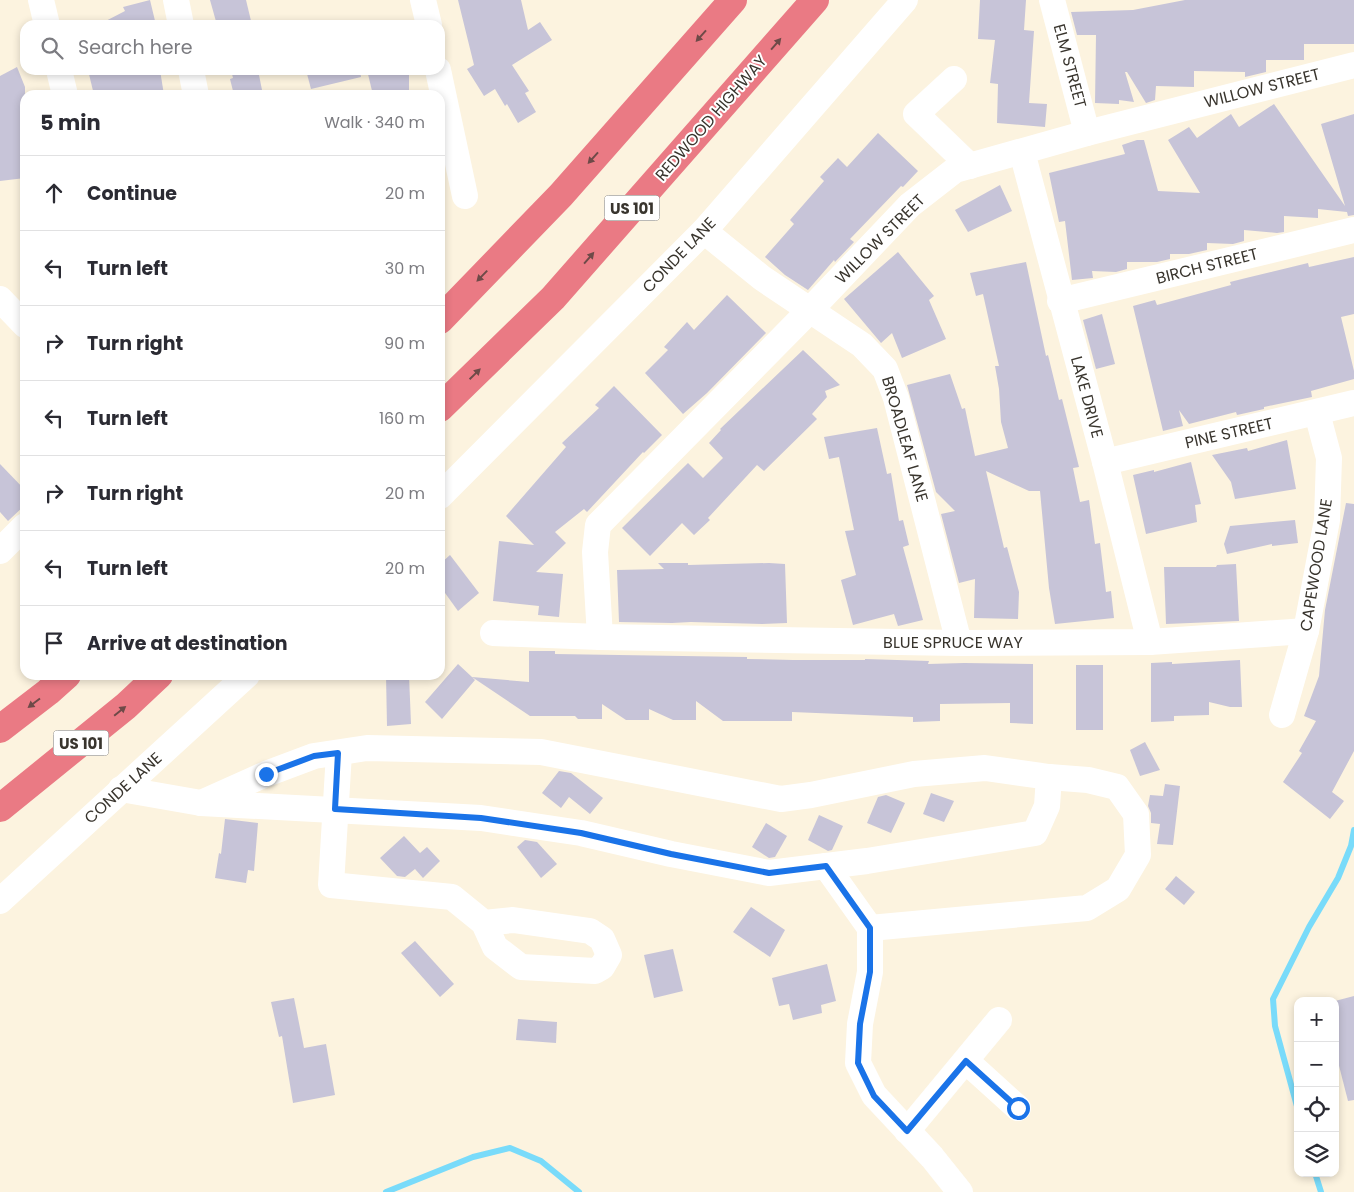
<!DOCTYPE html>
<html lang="en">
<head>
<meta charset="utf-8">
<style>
  :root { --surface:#fff; --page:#f7f7f7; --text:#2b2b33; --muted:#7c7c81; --line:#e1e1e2 }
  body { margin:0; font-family:Poppins,sans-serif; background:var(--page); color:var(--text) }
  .controls { position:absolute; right:15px; bottom:15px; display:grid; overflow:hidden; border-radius:10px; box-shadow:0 2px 8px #0003 }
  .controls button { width:45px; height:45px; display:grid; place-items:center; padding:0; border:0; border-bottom:1px solid var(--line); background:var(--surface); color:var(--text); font:25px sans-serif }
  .stop { position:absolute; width:15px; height:15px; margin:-11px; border:4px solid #1a73e8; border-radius:50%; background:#fff }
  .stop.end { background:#1a73e8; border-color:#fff; box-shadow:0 1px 5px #0008 }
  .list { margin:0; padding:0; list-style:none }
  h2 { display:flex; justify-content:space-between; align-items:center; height:65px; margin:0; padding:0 20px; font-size:21px }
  h2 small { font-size:16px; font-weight:400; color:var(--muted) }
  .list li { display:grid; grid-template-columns:32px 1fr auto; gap:15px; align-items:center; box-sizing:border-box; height:75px; padding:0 20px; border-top:1px solid var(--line) }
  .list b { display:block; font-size:19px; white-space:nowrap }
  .list em { font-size:16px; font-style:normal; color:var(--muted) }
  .icon { flex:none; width:28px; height:28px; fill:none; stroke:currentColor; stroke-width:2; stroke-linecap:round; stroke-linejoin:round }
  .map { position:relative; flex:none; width:1354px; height:1192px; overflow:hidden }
  .search { position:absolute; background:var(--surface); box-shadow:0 2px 8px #0003; left:20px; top:20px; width:425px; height:55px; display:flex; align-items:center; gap:12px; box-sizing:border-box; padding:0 18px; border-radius:15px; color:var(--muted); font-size:19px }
  .panel { position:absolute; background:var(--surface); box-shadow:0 2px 8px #0003; left:20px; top:90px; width:425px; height:590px; border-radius:15px }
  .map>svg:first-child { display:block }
</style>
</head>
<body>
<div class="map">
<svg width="1354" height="1192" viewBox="0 0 1354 1192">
  <rect width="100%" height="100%" fill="#fcf3df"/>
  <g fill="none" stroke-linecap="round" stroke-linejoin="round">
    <g stroke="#79dbfa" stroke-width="6">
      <path d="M1298 1110 1275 1026 1273 999 1309 927 1338 878 1351 846 1354 830"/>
      <path d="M1315 1173 1321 1192"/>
      <path d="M386 1192 473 1157 510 1148 541 1161 579 1192"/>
    </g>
  </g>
  <g fill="#c7c4d8">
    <path d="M150 0 156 25H98L125 11 123 7Z"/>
    <path d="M210 0H246L252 25H217Z"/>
    <path d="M458 0H521L528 30 540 22 552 40 512 65 529 91 525 93 536 112 518 123 507 104 505 106 495 89 484 96 467 69 474 65Z"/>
    <path d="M980 0H1026L1024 30 1034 31 1029 103 1047 104 1045 127 997 123 998 84 990 83 995 40 978 39Z"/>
    <path d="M1185 0H1354V44H1304V60H1266V72L1245 77V72L1194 71V87L1156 86 1155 100 1146 103 1127 72H1125L1134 102 1119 100V104L1095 103 1096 35H1077L1071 12 1133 10Z"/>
    <path d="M17 67 25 87V178L0 181V76Z"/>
    <path d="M88 70H160L164 95H94Z"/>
    <path d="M231 70H258L263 95H234L230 79 233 78Z"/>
    <path d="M306 70H360L361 77 311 89Z"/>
    <path d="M367 70H409V95H373Z"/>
    <path d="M1274 104 1345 206 1321 124 1354 114V215L1348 216 1347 212 1318 209V218L1284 216V232L1277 233 1244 230V241L1233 244 1207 243V250L1189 254H1170V259L1157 262H1127V269L1116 272 1092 271 1093 278 1072 280 1065 221 1059 222 1049 173 1125 154 1122 145 1137 140H1144L1158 191 1200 193 1168 140 1189 127 1197 138 1231 114 1239 127Z"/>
    <path d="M878 133 918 171 903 187 901 186 850 239 854 242 835 262 834 260 808 290 785 275 765 257 794 224 790 220 824 181 820 177 838 158 847 167Z"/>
    <path d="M1000 185 1012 211 968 232 955 210Z"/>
    <path d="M898 252 934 296 929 300 946 339 902 358 892 333 881 343 844 299Z"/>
    <path d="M1354 257V314L1341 317 1354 371V379L1311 391 1312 397 1264 407V409L1237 415 1236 412 1189 424 1179 410 1183 426 1163 431 1133 306 1155 300 1157 305 1231 285 1230 282 1246 278 1308 263 1309 267Z"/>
    <path d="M1026 262 1046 356 1048 355 1059 400 1062 399 1079 467 1073 468 1080 502 1089 500 1095 544 1100 543 1106 592 1111 591 1114 618 1055 624 1049 588 1040 491H1029L986 471 1004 548 1007 547 1019 592 1018 619 974 618 975 579 959 583 941 514 955 511 936 492 907 385 950 374 962 409 965 408 975 456 1008 448 1001 422 999 389 995 366H999L983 294 976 296 970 273Z"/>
    <path d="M727 295 766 333 707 393 683 414 645 373 668 350 664 347 687 322 694 330Z"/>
    <path d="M1102 314 1115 364 1096 369 1083 320Z"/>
    <path d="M803 350 840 385 825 391 827 397 812 414 817 419 764 471 757 465 708 518 710 520 694 535 682 523 650 556 622 528 688 463 703 478 723 458 709 443 721 430 720 429Z"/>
    <path d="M614 386 662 435 644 453 643 452 587 512 584 509 555 532 566 543 536 572 563 574 559 617 538 615 539 606 493 601 499 541 534 545 506 516 566 447 562 443 599 408 595 405Z"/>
    <path d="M877 428 887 474 891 473 899 521 903 520 909 545 903 547 923 620 898 626 894 614 853 625 841 580 856 575 845 531 854 530 839 457 829 459 824 437Z"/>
    <path d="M1287 440 1296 489 1235 499 1231 482 1212 455 1247 448 1248 451Z"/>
    <path d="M1191 462 1201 504 1195 505 1197 522 1146 534 1133 475 1154 470V472Z"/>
    <path d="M0 464 25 490V505L8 521 0 512Z"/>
    <path d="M1346 503 1354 504V751L1332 792 1344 801 1330 819 1283 782 1302 753 1299 751 1316 721 1304 716 1319 676 1325 610Z"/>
    <path d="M1295 520 1298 543 1272 546V544L1227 554 1224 544 1230 526Z"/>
    <path d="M450 555 479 593 458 611 440 586V564Z"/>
    <path d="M658 563H688V565L769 563 785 564 787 623 762 624 691 622 672 623 619 622 617 570 664 569Z"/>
    <path d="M1236 564 1239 621 1166 624 1164 567H1216L1217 565Z"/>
    <path d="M529 651H555V654L747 657V659L793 660H865V659L929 661 928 664 964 663 1033 664V724L1010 723V703L940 704V721L913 722V717L792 712V721H723L696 701V720H673L649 709V720H626L602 704V719H578L575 716H530L472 677 475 680 442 719 425 702 458 664 472 677 529 682Z"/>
    <path d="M1240 660 1242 707H1230L1209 702V715L1174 716V721L1151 722V663L1172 662V664Z"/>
    <rect x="1076" y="665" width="27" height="65"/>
    <path d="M386 675H409L411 724 387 726Z"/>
    <path d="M1145 742 1160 770 1140 776 1130 750Z"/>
    <path d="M559 771 571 773 603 798 590 814 569 797 561 808 542 793Z"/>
    <path d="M1165 784 1180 786 1173 845 1157 844 1160 824 1151 823V813L1148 806 1150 795 1163 796Z"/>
    <path d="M931 793 954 801 944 822 923 814Z"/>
    <path d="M886 795 905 803 891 833 867 823 878 797Z"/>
    <path d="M819 815 843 826 832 850 828 851 808 840Z"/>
    <path d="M225 819 258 823 254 871 248 870 246 883 215 878 219 853 221 854Z"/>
    <path d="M766 823 787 836 775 857 769 858 752 847Z"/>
    <path d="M404 836 420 853 427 847 440 861 423 878 415 869 405 877 397 876 380 858Z"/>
    <path d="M525 840 537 842 557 864 541 878 517 847Z"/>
    <path d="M1176 876 1195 892 1184 905 1165 889Z"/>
    <path d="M751 907 785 930 770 957 733 932Z"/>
    <path d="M415 941 454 984 440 997 401 953Z"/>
    <path d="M673 949 683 991 654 998 644 955Z"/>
    <path d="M827 964 836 1001 821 1005 822 1013 793 1020 789 1004 779 1006 772 978Z"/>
    <path d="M1354 996V1100L1348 1101 1335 1050V1001Z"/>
    <path d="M294 998 304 1048 326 1044 335 1095 293 1103 282 1036 279 1037 271 1002Z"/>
    <path d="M518 1019 557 1022 556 1043 516 1040Z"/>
  </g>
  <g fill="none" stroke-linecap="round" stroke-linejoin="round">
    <g stroke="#fff" stroke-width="26">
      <path d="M41 0 47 25"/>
      <path d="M176 0 181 25"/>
      <path d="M423 0 429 25"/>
      <path d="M1052 0 1087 133"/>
      <path d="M59 70 65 95"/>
      <path d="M191 70 196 95"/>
      <path d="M438 70 465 196"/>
      <path d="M954 79 916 114 970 166"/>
      <path d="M1022 152 1105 462 1150 642"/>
      <path d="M704 231 762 278 862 345 885 369 896 398 959 643"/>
      <path d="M0 299 25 325"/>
      <path d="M1060 301 1354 230"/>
      <path d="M1105 462 1354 403"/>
      <path d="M440 496 704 231 905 0"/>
      <path d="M0 551 25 526"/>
      <path d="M493 633 600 637 959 643 1150 642 1306 631"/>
      <path d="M600 637 595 552 598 525 810 310 910 205 955 170 1087 133 1354 65"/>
      <path d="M1282 715 1306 631 1327 520 1329 458 1317 413"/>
      <path d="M339 753 331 885 452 897 484 923 495 947 521 967 595 971 602 967 609 955 602 939 590 931 513 920 484 923"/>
      <path d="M121 789 201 803 481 818 581 833 671 854 769 873 867 861 1035 833 1047 806 1049 777"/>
      <path d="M201 803 266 774 314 756 367 748 541 752 781 799 811 795 914 774 985 768 1049 777 1088 780 1117 787 1136 814 1138 855 1118 889 1087 908 870 928 826 866"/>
      <path d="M0 901 247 675"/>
      <path d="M870 928V972L860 1024 858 1063 874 1095 932 1157 960 1192"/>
      <path d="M966 1061 1018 1108"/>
      <path d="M907 1131 999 1020"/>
    </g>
    <g stroke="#ea7a84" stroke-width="28">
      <path d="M440 320 561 195 733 0"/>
      <path d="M440 408 553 298 815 0"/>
      <path d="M0 729 48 692 67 675"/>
      <path d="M0 808 126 706 159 675"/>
    </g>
  </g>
  <defs><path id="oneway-solid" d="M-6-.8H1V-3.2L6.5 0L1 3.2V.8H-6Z" transform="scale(1.25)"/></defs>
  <g fill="#6e4a48">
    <use href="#oneway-solid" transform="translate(701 36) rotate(132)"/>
    <use href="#oneway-solid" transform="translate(776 44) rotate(-49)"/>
    <use href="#oneway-solid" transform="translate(593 158) rotate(132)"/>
    <use href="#oneway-solid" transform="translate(589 258) rotate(-49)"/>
    <use href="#oneway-solid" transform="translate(482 276) rotate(134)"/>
    <use href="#oneway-solid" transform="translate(475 374) rotate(-44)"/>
    <use href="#oneway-solid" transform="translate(34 703) rotate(143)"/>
    <use href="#oneway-solid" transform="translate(120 711) rotate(-39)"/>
  </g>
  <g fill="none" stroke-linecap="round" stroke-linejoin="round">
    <path stroke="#1a73e8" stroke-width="6" d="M266 774 314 756 338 753 335 809 481 818 581 833 671 854 769 873 826 866 870 928V972L860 1024 858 1063 874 1096 907 1131 966 1061 1018 1108"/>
  </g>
  <g text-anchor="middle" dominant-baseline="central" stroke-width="4" stroke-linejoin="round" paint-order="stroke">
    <g fill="#fff" stroke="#74726d" stroke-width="1">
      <rect x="604.5" y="195.5" width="55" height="25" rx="4"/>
      <rect x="53.5" y="730.5" width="55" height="25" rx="4"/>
    </g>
    <g font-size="15" font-weight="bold" fill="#39352e">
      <text x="632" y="208">US 101</text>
      <text x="81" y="743">US 101</text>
    </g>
    <g font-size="16" fill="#39352e" stroke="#fff">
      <text transform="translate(1070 66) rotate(75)">ELM STREET</text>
      <text transform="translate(1262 88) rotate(-14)">WILLOW STREET</text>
      <text transform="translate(711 118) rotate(-49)">REDWOOD HIGHWAY</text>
      <text transform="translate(880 239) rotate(-45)">WILLOW STREET</text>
      <text transform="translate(679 255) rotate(-46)">CONDE LANE</text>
      <text transform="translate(1207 266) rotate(-14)">BIRCH STREET</text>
      <text transform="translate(1087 397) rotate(75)">LAKE DRIVE</text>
      <text transform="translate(1229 433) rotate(-13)">PINE STREET</text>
      <text transform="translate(905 439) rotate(74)">BROADLEAF LANE</text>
      <text transform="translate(1316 565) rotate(-81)">CAPEWOOD LANE</text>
      <text x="953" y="642">BLUE SPRUCE WAY</text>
      <text transform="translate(123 788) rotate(-42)">CONDE LANE</text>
    </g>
  </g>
</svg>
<div class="controls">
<button>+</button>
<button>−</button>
<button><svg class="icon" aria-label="locate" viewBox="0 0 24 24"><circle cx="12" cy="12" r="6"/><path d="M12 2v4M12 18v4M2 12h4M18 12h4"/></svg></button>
<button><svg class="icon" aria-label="layers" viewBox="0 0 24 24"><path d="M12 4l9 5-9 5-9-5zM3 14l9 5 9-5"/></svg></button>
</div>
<div class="stop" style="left:1018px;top:1108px"></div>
<div class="stop end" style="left:266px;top:774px"></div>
<div class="search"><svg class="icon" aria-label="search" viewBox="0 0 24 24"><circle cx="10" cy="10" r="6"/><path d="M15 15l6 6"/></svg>Search here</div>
<section class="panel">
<h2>5 min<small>Walk · 340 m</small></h2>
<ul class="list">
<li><svg class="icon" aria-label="ahead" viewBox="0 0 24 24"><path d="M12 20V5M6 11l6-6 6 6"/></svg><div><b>Continue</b></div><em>20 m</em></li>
<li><svg class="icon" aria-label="left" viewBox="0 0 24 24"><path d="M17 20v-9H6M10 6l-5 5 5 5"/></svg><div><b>Turn left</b></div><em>30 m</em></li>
<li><svg class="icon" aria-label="right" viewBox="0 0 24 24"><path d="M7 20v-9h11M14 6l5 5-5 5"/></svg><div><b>Turn right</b></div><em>90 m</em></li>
<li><svg class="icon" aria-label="left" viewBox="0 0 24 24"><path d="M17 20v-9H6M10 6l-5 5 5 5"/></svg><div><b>Turn left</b></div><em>160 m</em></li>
<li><svg class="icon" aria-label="right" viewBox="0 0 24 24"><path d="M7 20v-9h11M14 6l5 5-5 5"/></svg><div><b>Turn right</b></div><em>20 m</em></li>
<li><svg class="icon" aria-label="left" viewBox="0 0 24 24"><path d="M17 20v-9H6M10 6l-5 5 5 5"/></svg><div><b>Turn left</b></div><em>20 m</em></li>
<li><svg class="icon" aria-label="arrive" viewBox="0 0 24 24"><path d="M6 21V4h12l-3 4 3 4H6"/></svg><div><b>Arrive at destination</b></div></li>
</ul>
</section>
</div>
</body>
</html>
